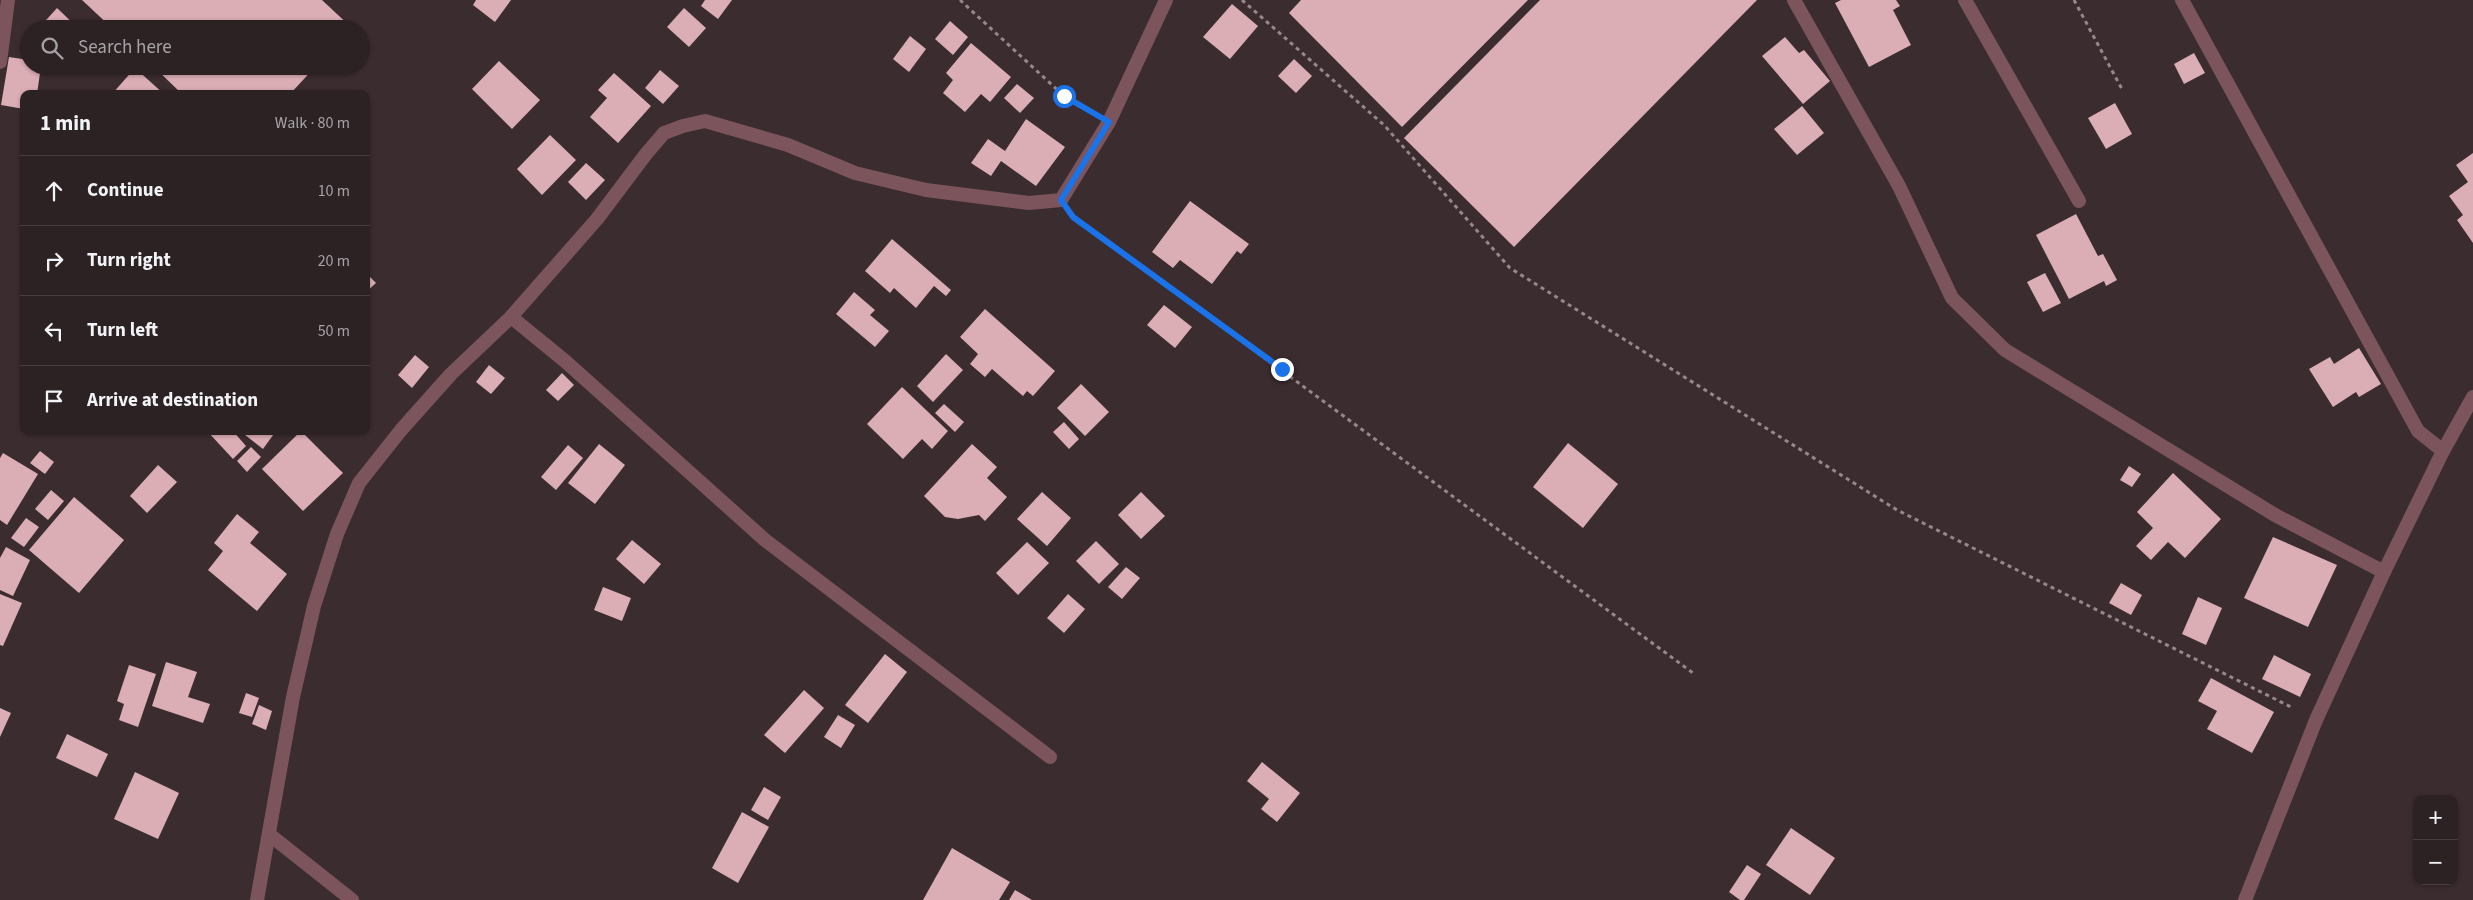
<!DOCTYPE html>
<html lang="en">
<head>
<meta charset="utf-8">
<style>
  :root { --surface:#2c2123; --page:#34292b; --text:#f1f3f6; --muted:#a6a3a6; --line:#483e41 }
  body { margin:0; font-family:"Source Sans 3",sans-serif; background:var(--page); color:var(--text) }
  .controls { position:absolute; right:15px; bottom:15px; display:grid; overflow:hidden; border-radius:10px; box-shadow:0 1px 4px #0004 }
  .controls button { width:45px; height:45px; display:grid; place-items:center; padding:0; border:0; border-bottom:1px solid var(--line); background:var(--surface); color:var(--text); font:25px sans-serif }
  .stop { position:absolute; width:15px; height:15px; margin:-11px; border:4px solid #1a73e8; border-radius:50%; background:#fff }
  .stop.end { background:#1a73e8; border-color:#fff; box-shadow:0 1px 5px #0008 }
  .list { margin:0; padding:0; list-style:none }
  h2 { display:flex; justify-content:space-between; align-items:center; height:65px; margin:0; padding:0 20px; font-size:21px }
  h2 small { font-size:16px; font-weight:400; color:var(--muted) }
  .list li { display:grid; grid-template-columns:32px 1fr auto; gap:15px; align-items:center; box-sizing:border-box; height:70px; padding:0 20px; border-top:1px solid var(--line) }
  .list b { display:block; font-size:19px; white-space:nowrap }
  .list em { font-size:16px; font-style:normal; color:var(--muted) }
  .icon { flex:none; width:28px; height:28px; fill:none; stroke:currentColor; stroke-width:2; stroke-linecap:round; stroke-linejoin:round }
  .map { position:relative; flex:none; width:2473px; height:900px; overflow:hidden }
  .search { position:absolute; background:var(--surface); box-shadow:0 1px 4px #0004; left:20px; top:20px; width:350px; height:55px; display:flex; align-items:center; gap:12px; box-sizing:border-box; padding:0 18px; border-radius:28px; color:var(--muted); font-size:19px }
  .panel { position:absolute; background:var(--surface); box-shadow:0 1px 4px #0004; left:20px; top:90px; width:350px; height:345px; border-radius:10px }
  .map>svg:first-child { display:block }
</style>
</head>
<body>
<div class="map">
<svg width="2473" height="900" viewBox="0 0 2473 900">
  <rect width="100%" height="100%" fill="#3b2c2f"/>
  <g fill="#dbadb4">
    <path d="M82 0H322L353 29H113Z"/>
    <path d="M476 0H511L495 22 473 5Z"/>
    <path d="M705 0H732L718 19 701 6Z"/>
    <path d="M1301 0H1528L1402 127 1289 13Z"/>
    <path d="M1540 0H1757L1514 247 1404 138Z"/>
    <path d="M1841 0H1896L1900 6 1893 10 1911 45 1869 67 1835 3Z"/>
    <path d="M1232 4 1258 26 1230 59 1203 37Z"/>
    <path d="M57 8 79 29H38Z"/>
    <path d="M684 8 706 28 689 47 667 27Z"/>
    <path d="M950 21 968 37 953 55 935 39Z"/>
    <path d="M910 36 926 49 909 72 893 59Z"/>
    <path d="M1785 37 1799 53 1804 50 1830 81 1803 104 1762 56Z"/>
    <path d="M971 43 1011 77 990 102 981 94 965 112 943 93 953 80 946 73Z"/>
    <path d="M2194 53 2205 73 2184 84 2174 64Z"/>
    <path d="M9 57 29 60V66H41L37 94H24V109L1 105Z"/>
    <path d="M1294 59 1312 76 1296 93 1278 76Z"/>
    <path d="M499 61 540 100 512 129 472 89Z"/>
    <path d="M153 66H316L290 94H182Z"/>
    <path d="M135 68 164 94H112Z"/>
    <path d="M660 70 679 86 663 104 645 88Z"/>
    <path d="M614 73 651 106 618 143 590 117 607 98 598 90Z"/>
    <path d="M1017 84 1034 98 1020 113 1004 98Z"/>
    <path d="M2115 103 2132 134 2106 149 2088 118Z"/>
    <path d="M1802 106 1824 133 1797 155 1774 129Z"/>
    <path d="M1026 119 1065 147 1036 186 1001 161 991 176 971 163 988 139 1005 151Z"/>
    <path d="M550 135 576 160 542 195 517 169Z"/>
    <path d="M2473 153V243L2457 220 2463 215 2449 196 2468 182 2456 165Z"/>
    <path d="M586 163 605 180 586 200 568 182Z"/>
    <path d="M1190 201 1249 244 1241 254 1237 251 1212 284 1180 260 1173 268 1152 252Z"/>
    <path d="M2076 214 2098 256 2103 254 2117 280 2106 286 2104 281 2069 299 2036 235Z"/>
    <path d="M892 239 951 290 946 296 934 286 916 308 894 288 890 293 865 271Z"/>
    <path d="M366 273 376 283 366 292Z"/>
    <path d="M2045 273 2061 303 2043 312 2027 282Z"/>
    <path d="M854 292 875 310 870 315 889 331 875 347 836 314Z"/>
    <path d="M1164 305 1192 327 1175 348 1147 325Z"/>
    <path d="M985 309 1055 371 1033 396 1027 391 1023 396 992 369 985 377 970 364 978 354 960 337Z"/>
    <path d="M2359 348 2381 384 2359 397 2356 392 2333 407 2309 369 2330 357 2334 364Z"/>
    <path d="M946 354 963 370 933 402 917 386Z"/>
    <path d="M415 355 429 367 412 388 398 375Z"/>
    <path d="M489 365 505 378 491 394 476 382Z"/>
    <path d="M562 373 574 385 558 401 546 390Z"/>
    <path d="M1081 384 1109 412 1085 436 1057 408Z"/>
    <path d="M902 387 948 431 932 449 922 439 903 459 867 424Z"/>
    <path d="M944 404 964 422 955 432 935 413Z"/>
    <path d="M1064 422 1079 439 1069 449 1053 432Z"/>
    <path d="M207 431H233L246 446 233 459Z"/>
    <path d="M240 431H276L263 449Z"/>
    <path d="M301 431 343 473 303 511 262 469Z"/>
    <path d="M1568 443 1618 484 1583 528 1533 487Z"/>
    <path d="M599 444 625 465 595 504 568 483Z"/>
    <path d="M972 444 997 467 987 478 1007 497 985 521 979 515 958 519 945 517 924 496Z"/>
    <path d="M568 445 583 458 556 490 541 477Z"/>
    <path d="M251 447 261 457 247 472 237 461Z"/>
    <path d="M40 451 54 462 45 474 30 463Z"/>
    <path d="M3 453 38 474 7 525 0 520V458Z"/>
    <path d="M158 465 177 482 147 513 130 496Z"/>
    <path d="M2129 466 2141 474 2132 487 2120 480Z"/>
    <path d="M2173 473 2221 519 2185 558 2168 542 2151 560 2136 546 2153 528 2137 512Z"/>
    <path d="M51 490 64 501 48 520 35 509Z"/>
    <path d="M1042 492 1071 518 1047 546 1017 519Z"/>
    <path d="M1141 492 1165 516 1141 539 1118 515Z"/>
    <path d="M74 497 124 540 79 593 29 550Z"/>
    <path d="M237 514 259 532 250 543 287 574 257 611 208 570 223 551 214 543Z"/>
    <path d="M26 518 39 527 24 547 11 538Z"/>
    <path d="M2273 537 2337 565 2308 627 2244 598Z"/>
    <path d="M632 540 661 564 644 584 616 559Z"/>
    <path d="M1096 541 1119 564 1099 584 1076 561Z"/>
    <path d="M1027 542 1049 563 1018 595 996 573Z"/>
    <path d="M6 547 30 560 13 596 0 590V558Z"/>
    <path d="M1126 567 1140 578 1122 599 1108 587Z"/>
    <path d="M2121 583 2142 595 2131 615 2109 603Z"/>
    <path d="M603 587 631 598 622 621 594 610Z"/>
    <path d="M0 594 22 603 3 646 0 645Z"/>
    <path d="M1068 594 1085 609 1064 633 1047 618Z"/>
    <path d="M2198 597 2222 608 2206 645 2182 634Z"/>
    <path d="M885 654 907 672 868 723 845 705Z"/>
    <path d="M2274 655 2311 674 2300 697 2262 679Z"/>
    <path d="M166 662 197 672 188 697 210 704 203 723 152 706Z"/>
    <path d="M129 665 156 674 138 727 119 720 124 704 117 701Z"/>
    <path d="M2211 678 2274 712 2252 753 2207 729 2217 711 2198 701Z"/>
    <path d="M804 690 824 708 785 753 764 735Z"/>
    <path d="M246 693 259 698 252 717 239 713Z"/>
    <path d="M259 705 272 711 266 730 252 724Z"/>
    <path d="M0 708 11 713 0 737Z"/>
    <path d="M838 715 855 725 841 748 824 737Z"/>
    <path d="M67 734 108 754 97 777 56 758Z"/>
    <path d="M1262 762 1300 793 1277 822 1261 809 1269 799 1247 781Z"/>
    <path d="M135 772 179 793 158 839 114 819Z"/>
    <path d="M764 787 781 797 768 820 751 810Z"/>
    <path d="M742 812 769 827 738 883 712 868Z"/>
    <path d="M1791 828 1835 858 1810 895 1766 865Z"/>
    <path d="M952 848 1010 882 999 900H923Z"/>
    <path d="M1747 865 1761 874 1744 900H1740L1729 892Z"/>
    <path d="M1015 890 1032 900H1009Z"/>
  </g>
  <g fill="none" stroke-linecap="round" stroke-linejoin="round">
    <g stroke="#95898b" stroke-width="3" stroke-dasharray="4 4" stroke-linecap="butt">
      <path d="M960 0 1064 96 1088 110"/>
      <path d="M1242 0 1384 125 1510 268 1897 510 2293 708"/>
      <path d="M2074 0 2123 91"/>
      <path d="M1077 220 1693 673"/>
    </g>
    <g stroke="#7c555c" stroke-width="14">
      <path d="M1794 0 1899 186 1952 298 2005 350 2275 515 2384 572"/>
      <path d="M1965 0 2079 201"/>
      <path d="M2182 0 2418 431 2443 451"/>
      <path d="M0 62 8 0"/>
      <path d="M511 317 565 361 765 540 1050 757"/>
      <path d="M270 835 352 900"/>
      <path d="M257 900 293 697 314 606 337 534 359 483 401 430 451 374 511 317 597 219 646 154 664 133 683 126 705 121 788 145 855 173 926 190 1029 203 1061 200 1109 122 1166 0"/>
      <path d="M2245 900 2316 720 2384 572 2443 451 2473 397"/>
    </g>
  </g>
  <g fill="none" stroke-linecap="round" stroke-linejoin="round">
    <path stroke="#1a73e8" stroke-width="6" d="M1064 96 1109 122 1061 200 1073 217 1282 369"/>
  </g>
</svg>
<div class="controls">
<button>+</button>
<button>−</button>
</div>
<div class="stop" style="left:1064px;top:96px"></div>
<div class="stop end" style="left:1282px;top:369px"></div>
<div class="search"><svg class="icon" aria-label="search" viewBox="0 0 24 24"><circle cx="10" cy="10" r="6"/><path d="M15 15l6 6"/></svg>Search here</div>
<section class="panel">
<h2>1 min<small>Walk · 80 m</small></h2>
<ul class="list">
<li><svg class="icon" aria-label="ahead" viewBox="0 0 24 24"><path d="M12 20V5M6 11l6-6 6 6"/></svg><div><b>Continue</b></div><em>10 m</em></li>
<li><svg class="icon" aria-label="right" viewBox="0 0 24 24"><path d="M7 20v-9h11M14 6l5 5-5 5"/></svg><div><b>Turn right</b></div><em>20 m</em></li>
<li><svg class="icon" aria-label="left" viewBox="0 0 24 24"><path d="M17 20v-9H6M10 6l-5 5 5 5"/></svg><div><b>Turn left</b></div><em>50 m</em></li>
<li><svg class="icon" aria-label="arrive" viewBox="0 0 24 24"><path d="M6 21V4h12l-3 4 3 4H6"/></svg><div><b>Arrive at destination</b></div></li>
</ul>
</section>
</div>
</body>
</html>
